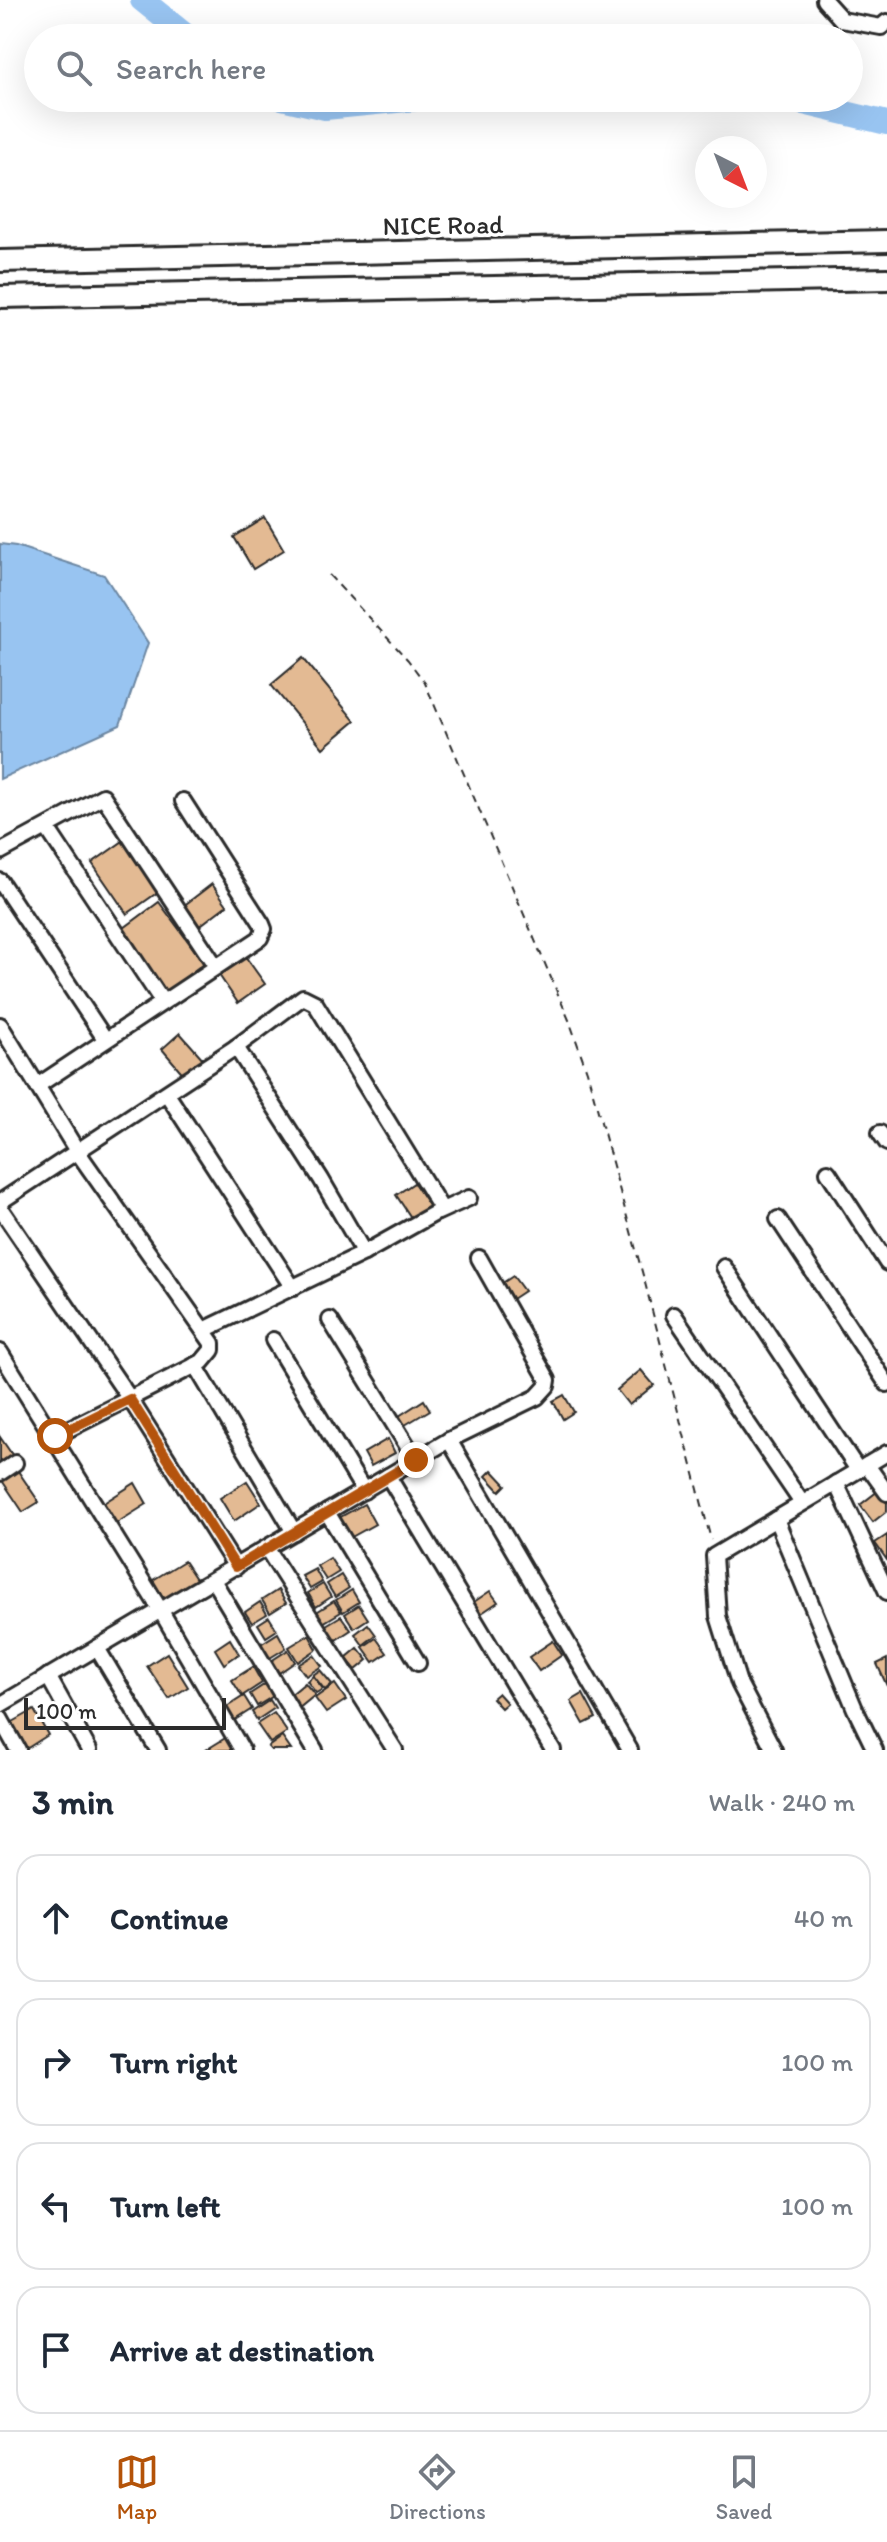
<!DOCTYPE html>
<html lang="en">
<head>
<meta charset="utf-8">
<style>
  :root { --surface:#fff; --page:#f2f2f3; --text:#1f2937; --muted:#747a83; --line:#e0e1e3; --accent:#b45309 }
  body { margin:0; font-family:Itim,sans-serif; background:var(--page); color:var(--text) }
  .compass { position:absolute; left:695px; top:136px; width:72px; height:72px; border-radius:50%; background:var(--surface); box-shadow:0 8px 32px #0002; rotate:138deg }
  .scale { position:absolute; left:24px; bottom:20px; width:202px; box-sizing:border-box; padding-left:8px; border:4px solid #2b2b2b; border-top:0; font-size:22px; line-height:28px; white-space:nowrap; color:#2b2b2b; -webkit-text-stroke:6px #fff; paint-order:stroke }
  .stop { position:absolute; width:24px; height:24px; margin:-18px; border:6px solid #b45309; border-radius:50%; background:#fff }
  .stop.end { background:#b45309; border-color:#fff; box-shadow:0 2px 8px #0008 }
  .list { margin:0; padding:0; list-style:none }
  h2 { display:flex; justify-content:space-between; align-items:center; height:104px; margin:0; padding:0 32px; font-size:34px }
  h2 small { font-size:26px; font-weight:400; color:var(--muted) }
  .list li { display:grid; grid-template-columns:52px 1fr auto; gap:24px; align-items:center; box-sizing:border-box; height:128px; margin:0 16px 16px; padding:0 16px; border:2px solid var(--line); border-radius:24px }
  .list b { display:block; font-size:30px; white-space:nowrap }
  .list em { font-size:26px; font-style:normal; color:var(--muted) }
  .icon { flex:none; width:44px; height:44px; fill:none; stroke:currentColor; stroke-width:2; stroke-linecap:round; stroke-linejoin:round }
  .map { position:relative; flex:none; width:887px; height:1750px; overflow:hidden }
  .search { position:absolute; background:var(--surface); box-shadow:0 8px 32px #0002; left:24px; right:24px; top:24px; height:88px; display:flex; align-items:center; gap:20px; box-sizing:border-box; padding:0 28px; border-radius:44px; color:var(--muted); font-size:30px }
  .sheet { height:680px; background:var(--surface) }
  nav { display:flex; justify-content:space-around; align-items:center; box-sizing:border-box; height:112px; border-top:2px solid var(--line); background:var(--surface); font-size:22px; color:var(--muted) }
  nav a { display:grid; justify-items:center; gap:4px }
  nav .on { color:var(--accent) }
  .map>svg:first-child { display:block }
</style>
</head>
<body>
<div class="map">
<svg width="887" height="1750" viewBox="0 0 887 1750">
  <rect width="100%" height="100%" fill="#fff"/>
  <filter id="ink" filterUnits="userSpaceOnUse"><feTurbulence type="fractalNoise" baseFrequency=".0125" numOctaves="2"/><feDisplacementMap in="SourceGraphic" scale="16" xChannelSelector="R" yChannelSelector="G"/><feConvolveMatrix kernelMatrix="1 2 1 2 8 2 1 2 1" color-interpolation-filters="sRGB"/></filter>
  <g filter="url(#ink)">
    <path fill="#98c4f1" stroke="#6c87a2" stroke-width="2" d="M0 544 16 546 104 575 148 643 120 725 0 779Z"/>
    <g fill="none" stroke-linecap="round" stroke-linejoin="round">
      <g stroke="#98c4f1" stroke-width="24">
        <path d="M142 0 189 38"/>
        <path d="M282 98 325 108 427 98"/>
        <path d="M783 98 887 123"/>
      </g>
    </g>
    <g fill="#e3ba93" stroke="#2b2b2b" stroke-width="2">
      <path d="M265 518 284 550 253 569 234 537Z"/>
      <path d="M303 658 355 721 323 748 271 685Z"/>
      <path d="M126 839 161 890 127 914 92 863Z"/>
      <path d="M212 884 227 905 198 927 182 907Z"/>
      <path d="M159 902 204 963 166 992 120 931Z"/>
      <path d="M245 956 265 984 238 1003 219 975Z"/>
      <path d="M180 1033 204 1060 185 1076 162 1049Z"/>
      <path d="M414 1183 432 1210 414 1222 396 1195Z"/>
      <path d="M513 1276 524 1291 512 1299 501 1284Z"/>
      <path d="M641 1370 654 1385 629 1405 617 1390Z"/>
      <path d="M564 1395 574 1412 563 1419 553 1401Z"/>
      <path d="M424 1400 430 1410 405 1425 399 1416Z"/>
      <path d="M0 1437 13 1456 0 1465Z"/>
      <path d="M388 1439 395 1453 371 1466 364 1453Z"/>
      <path d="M16 1468 39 1502 23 1512 1 1479Z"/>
      <path d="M492 1470 506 1485 500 1491 486 1476Z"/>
      <path d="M247 1481 261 1503 234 1521 220 1498Z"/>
      <path d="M135 1483 147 1504 112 1526 99 1506Z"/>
      <path d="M878 1491 887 1503V1511L873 1522 860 1505Z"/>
      <path d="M364 1504 375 1524 348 1539 337 1519Z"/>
      <path d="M887 1535V1560L875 1543Z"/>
      <path d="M330 1558 339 1572 326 1580 317 1566Z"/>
      <path d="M184 1561 198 1582 166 1602 153 1580Z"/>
      <path d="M315 1569 322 1582 310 1589 302 1576Z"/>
      <path d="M341 1575 349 1588 335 1597 327 1584Z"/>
      <path d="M323 1584 331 1597 316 1607 308 1593Z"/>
      <path d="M278 1590 286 1603 270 1613 262 1600Z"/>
      <path d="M352 1590 359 1602 343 1612 336 1600Z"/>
      <path d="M490 1591 498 1602 476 1617 468 1606Z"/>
      <path d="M334 1601 341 1612 321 1624 315 1613Z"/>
      <path d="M260 1602 267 1614 252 1623 245 1612Z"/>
      <path d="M359 1605 368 1619 354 1628 345 1614Z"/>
      <path d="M341 1616 351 1630 331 1643 321 1628Z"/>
      <path d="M269 1617 277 1630 266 1637 258 1624Z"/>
      <path d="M368 1624 376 1635 363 1645 355 1634Z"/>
      <path d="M278 1633 286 1648 265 1661 256 1647Z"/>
      <path d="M309 1635 317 1649 298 1662 289 1647Z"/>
      <path d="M376 1638 387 1653 374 1662 363 1647Z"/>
      <path d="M230 1639 239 1654 224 1664 215 1649Z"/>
      <path d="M553 1641 562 1655 539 1671 529 1657Z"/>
      <path d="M358 1648 368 1660 356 1670 346 1658Z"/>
      <path d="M288 1650 295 1662 276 1675 268 1663Z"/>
      <path d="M167 1653 188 1687 169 1699 147 1666Z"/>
      <path d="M314 1655 322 1666 306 1676 298 1665Z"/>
      <path d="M887 1659V1686L877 1664Z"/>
      <path d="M253 1667 262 1683 242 1696 232 1680Z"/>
      <path d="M320 1670 332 1684 325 1690 313 1675Z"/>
      <path d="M313 1676 323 1689 316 1693 307 1681Z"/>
      <path d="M267 1683 275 1695 257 1706 250 1694Z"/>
      <path d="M305 1683 315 1695 298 1709 288 1697Z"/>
      <path d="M335 1684 346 1700 326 1713 315 1698Z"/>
      <path d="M498 1693 507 1703 501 1708 492 1698Z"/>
      <path d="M583 1694 596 1718 584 1724 571 1701Z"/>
      <path d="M244 1696 252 1709 230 1723 222 1710Z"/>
      <path d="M270 1700 275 1708 257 1720 252 1712Z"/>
      <path d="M34 1710 48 1735 26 1749 11 1723Z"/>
      <path d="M274 1713 287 1732 270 1743 257 1724Z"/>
      <path d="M227 1737 236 1750H206Z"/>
      <path d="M282 1737 291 1750H271L268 1747Z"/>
    </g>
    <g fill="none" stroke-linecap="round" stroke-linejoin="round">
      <defs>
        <g id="minor">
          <path d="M824 0 842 20 881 27 887 22"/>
          <path d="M47 828 162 1001"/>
          <path d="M0 852 103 796 215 965"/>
          <path d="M0 881 105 1039"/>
          <path d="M0 1025 77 1151 212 1343V1350L202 1362 55 1436"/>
          <path d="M236 1047 321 1179 364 1253"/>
          <path d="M37 1086 260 938 264 929 262 924 183 801"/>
          <path d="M167 1094 293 1288"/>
          <path d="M880 1133 887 1143"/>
          <path d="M828 1172 887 1263"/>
          <path d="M0 1202 236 1047 303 997 315 1003 439 1205V1211L364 1253 204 1330"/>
          <path d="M0 1208 130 1399 236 1567"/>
          <path d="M438 1212 469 1198"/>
          <path d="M778 1219 887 1384"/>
          <path d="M724 1267 858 1470"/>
          <path d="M674 1315 802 1503"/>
          <path d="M330 1320 416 1460"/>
          <path d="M273 1340 364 1491"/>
          <path d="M0 1352 161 1611 242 1750"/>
          <path d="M195 1365 294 1532"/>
          <path d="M449 1440 630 1750"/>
          <path d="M867 1465 887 1493"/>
          <path d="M0 1473 15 1463"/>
          <path d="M388 1476 553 1750"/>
          <path d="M836 1483 887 1592"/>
          <path d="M327 1512 418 1663"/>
          <path d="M776 1519 855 1709 875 1750"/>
          <path d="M267 1549 395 1750"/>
          <path d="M213 1580 315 1750"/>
          <path d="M97 1648 158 1750"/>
          <path d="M48 1676 89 1750"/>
          <path d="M0 1705 449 1440 537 1397 547 1386 548 1380 479 1258"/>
          <path d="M0 1718 18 1750"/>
          <path d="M774 1750 739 1683 718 1616 714 1556 887 1453"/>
        </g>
        <g id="highway">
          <path d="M0 261 887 241"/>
          <path d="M0 297 887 279"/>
        </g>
      </defs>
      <use href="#minor" stroke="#2b2b2b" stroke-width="20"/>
      <use href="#highway" stroke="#2b2b2b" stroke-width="26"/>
      <path stroke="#2b2b2b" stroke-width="2" stroke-dasharray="8 6" stroke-linecap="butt" d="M329 575 408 660 425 683 569 1020 587 1071 644 1279 711 1540"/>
      <use href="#minor" stroke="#fff" stroke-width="14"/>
      <use href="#highway" stroke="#fff" stroke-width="20"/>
    </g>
  </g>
  <g fill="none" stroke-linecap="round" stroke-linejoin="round" filter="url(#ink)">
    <path stroke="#b45309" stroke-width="10" d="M55 1436 130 1399 236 1567 416 1460"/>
  </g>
  <g text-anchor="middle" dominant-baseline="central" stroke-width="7" stroke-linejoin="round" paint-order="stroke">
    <g font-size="26" fill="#2b2b2b" stroke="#fff">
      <text transform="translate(443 225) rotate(-1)">NICE Road</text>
    </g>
  </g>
</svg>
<svg class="compass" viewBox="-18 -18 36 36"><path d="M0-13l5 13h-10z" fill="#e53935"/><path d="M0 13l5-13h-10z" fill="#747a83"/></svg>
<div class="scale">100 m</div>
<div class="stop" style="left:55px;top:1436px"></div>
<div class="stop end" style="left:416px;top:1460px"></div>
<div class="search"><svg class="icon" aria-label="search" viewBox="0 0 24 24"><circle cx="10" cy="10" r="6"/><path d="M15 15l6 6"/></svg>Search here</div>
</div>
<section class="sheet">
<h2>3 min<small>Walk · 240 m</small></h2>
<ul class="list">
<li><svg class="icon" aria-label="ahead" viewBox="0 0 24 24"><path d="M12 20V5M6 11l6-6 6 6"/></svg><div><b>Continue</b></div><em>40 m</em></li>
<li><svg class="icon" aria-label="right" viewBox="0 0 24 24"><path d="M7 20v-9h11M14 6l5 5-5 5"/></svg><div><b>Turn right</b></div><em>100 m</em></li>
<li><svg class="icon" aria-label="left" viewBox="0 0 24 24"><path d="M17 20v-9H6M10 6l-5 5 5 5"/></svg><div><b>Turn left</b></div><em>100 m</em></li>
<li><svg class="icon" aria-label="arrive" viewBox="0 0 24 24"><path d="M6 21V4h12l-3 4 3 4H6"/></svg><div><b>Arrive at destination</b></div></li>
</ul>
</section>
<nav>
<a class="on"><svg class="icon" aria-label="map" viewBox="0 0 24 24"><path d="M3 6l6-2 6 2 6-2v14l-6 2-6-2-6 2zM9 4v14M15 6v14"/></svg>Map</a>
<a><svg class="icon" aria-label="directions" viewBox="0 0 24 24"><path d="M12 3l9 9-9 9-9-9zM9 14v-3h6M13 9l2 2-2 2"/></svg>Directions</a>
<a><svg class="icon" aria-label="saved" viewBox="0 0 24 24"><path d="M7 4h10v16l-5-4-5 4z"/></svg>Saved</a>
</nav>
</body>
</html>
